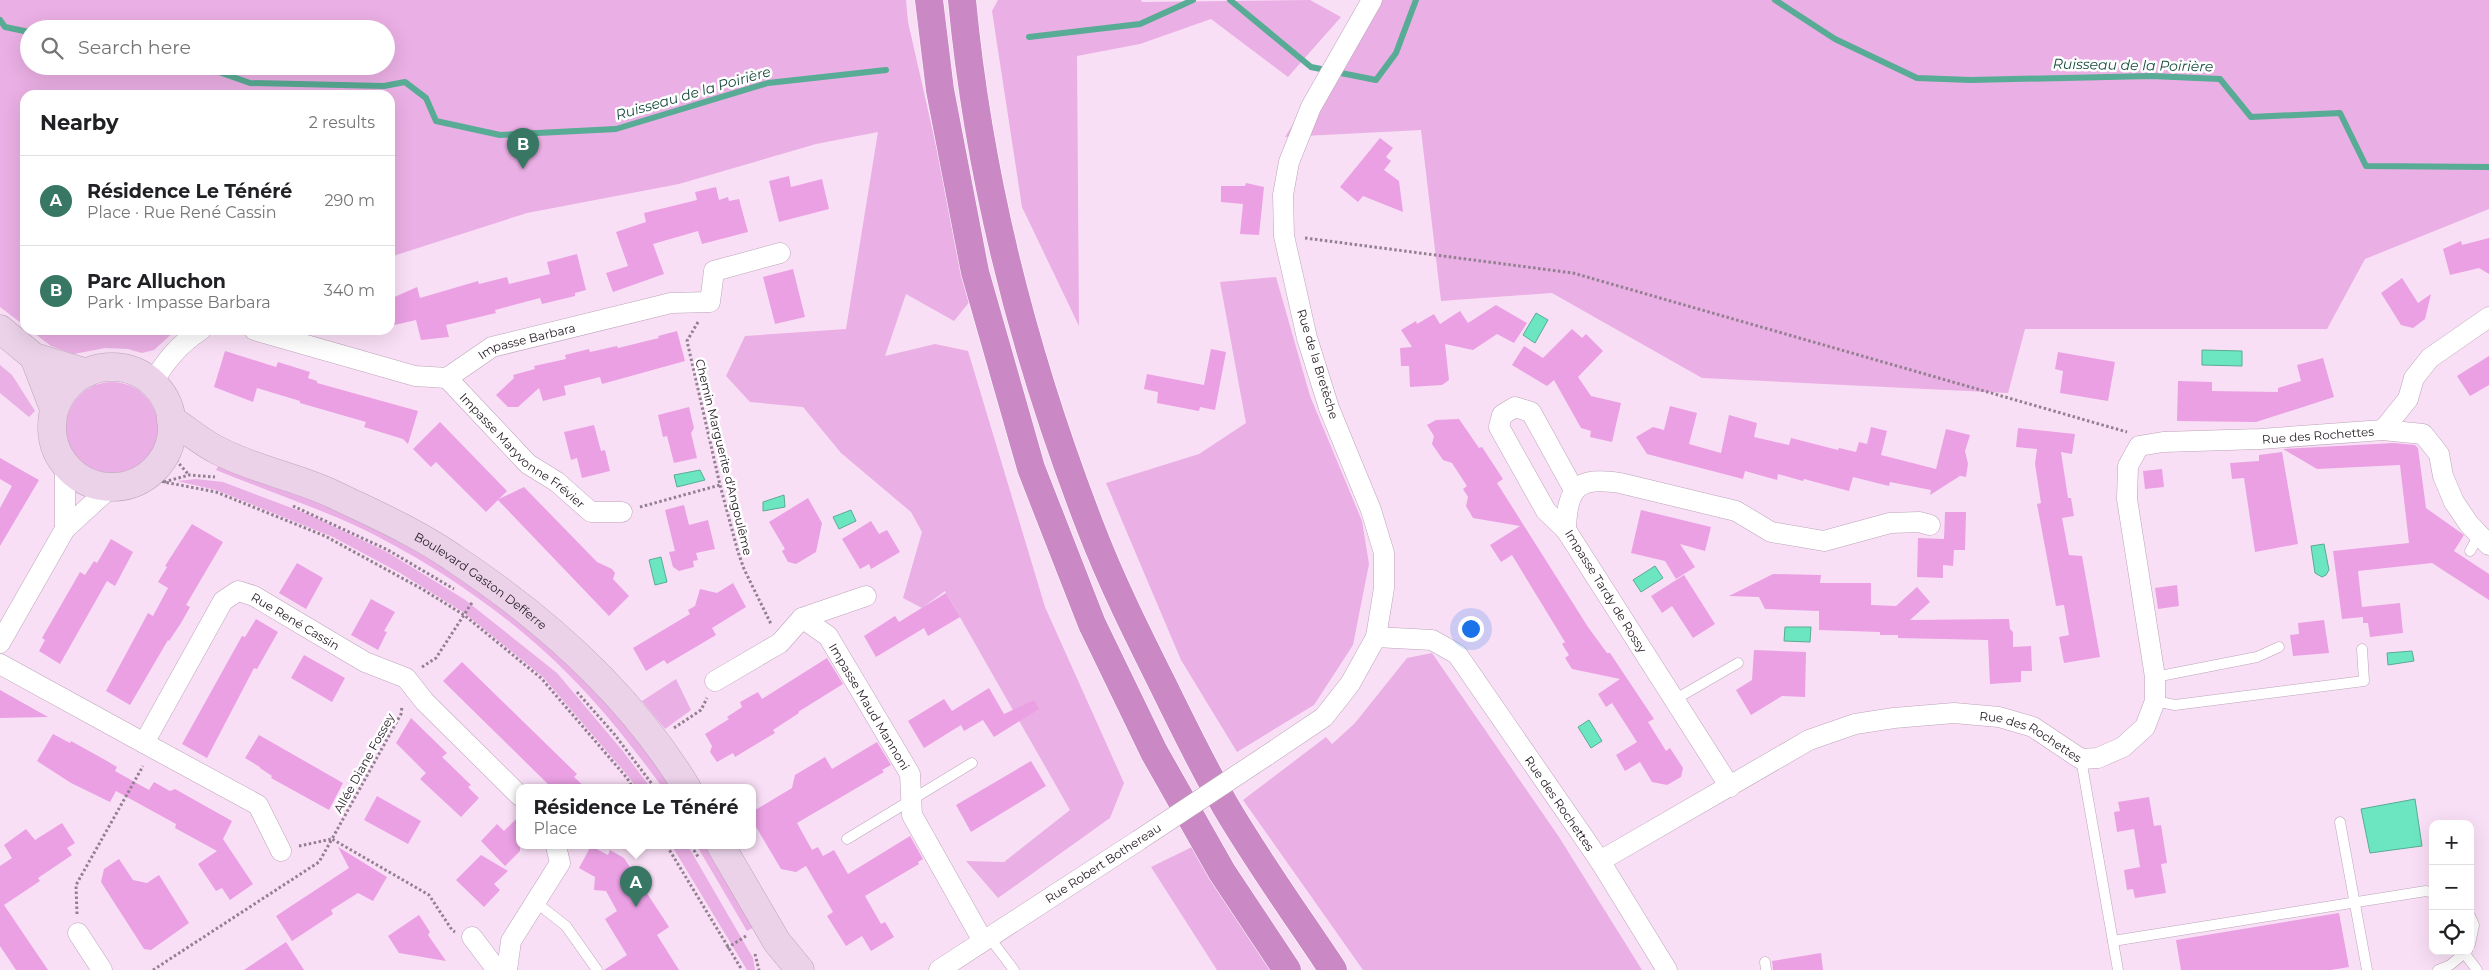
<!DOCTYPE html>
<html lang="en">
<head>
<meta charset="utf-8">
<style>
  :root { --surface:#fff; --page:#f6f6f6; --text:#202124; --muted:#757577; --line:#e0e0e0; --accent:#387764 }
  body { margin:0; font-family:Montserrat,sans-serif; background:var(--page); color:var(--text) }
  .controls { position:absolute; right:15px; bottom:15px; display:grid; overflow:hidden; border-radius:10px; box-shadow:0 5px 20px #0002 }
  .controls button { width:45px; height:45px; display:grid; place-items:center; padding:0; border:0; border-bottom:1px solid var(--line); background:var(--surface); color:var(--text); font:25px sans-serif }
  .you { position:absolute; left:1470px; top:628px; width:18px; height:18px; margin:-12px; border:4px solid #fff; border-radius:50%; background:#1a73e8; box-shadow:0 0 0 8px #1a73e833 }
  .badge { display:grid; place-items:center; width:32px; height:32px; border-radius:50%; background:var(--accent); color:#fff; font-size:16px; font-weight:700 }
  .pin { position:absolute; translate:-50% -41px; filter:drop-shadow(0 1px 2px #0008) }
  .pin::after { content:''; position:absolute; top:26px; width:18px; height:15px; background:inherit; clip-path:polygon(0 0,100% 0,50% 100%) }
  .popup { position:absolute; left:516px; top:784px; width:240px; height:65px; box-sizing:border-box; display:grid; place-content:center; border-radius:10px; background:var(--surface); filter:drop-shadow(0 1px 4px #0005); font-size:16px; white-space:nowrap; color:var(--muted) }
  .popup b { font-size:19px; color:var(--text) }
  .popup::after { content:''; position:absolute; left:50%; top:100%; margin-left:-10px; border:10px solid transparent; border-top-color:var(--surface) }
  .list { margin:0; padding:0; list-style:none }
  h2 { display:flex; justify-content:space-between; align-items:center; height:65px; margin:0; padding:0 20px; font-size:21px }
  h2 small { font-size:16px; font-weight:400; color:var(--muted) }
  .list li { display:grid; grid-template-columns:32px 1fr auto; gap:15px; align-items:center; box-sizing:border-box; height:90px; padding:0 20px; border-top:1px solid var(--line) }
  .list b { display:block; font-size:19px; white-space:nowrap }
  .list p { margin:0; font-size:16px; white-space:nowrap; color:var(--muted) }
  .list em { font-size:16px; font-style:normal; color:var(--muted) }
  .icon { flex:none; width:28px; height:28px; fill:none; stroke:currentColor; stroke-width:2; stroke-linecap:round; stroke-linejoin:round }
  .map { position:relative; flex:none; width:2489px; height:970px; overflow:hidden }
  .search { position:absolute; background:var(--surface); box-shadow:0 5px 20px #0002; left:20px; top:20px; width:375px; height:55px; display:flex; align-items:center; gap:12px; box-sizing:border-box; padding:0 18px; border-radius:28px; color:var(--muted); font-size:19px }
  .panel { position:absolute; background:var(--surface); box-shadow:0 5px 20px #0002; left:20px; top:90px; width:375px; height:245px; border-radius:15px }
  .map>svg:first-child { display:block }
</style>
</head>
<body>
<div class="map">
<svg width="2489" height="970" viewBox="0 0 2489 970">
  <rect width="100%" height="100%" fill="#f9dff6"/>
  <g fill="#eaafe4" fill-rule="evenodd">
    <path d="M0 0H906L908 22 971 300 954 321 906 294 885 356 935 344 968 351 1045 607 1124 783 1110 818 998 898 966 861 1004 862 1070 810 945 591 922 608 903 598 922 532 911 512 841 453 803 407 750 402 726 376 745 336 846 329 878 132 816 144 679 184 527 213 390 257V95H25V326L0 307ZM29 29H386V66H29Z"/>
    <path d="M998 0H1141L1142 2 1310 0 1341 17 1288 77 1211 19 1140 44 1077 56 1079 326 1022 207 992 11Z"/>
    <path d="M1370 0H2489V209L2365 259 2327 329H2025L2008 393 1702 378 1552 293 1441 301 1421 130 1285 137Z"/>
    <path d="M1276 277 1310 396 1362 521 1369 564 1353 645 1314 705 1237 752 1181 660 1106 483 1199 454 1246 423 1220 282Z"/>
    <path d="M30 330H176L154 350 142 353 128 349 105 348 74 354 51 346Z"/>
    <path d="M0 365 12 375 35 411 29 417 0 393Z"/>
    <circle cx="112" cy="428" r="46"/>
    <path d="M220 463 379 527 510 610 612 707 655 761 672 788H663C634 749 604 710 569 675 508 613 422 555 343 520 301 502 258 487 216 470Z"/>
    <path d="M196 479 223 482 310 515 387 552 464 599 557 673 622 750 651 788H636L629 777 543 677 463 612 400 573 333 537 216 490 177 481Z"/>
    <path d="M1432 653 1559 837 1642 970H1363L1243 800 1326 737 1332 744 1355 723 1407 658Z"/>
    <path d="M676 679 691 710 665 729 642 701Z"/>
    <path d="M672 846H688L753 958 755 970H747Z"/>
    <path d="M697 846H709L756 926 747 931Z"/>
    <path d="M1192 847 1270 970H1217L1151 867Z"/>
  </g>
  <g fill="#6ce6c1" stroke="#58ab94">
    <path d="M1536 313 1548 320 1535 343 1523 335Z"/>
    <path d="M2202 350 2242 351V366L2202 365Z"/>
    <path d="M700 470 705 480 677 487 674 475Z"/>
    <path d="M784 495 785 507 763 511V502Z"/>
    <path d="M851 510 856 521 839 529 833 517Z"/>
    <path d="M2324 544 2329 570 2326 575 2322 577 2315 573 2311 546Z"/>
    <path d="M661 557 667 582 655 585 649 560Z"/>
    <path d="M1655 566 1663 578 1641 592 1633 580Z"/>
    <path d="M1785 627H1811L1810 642 1784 641Z"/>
    <path d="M2412 651 2414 661 2388 665 2387 653Z"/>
    <path d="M1589 720 1602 741 1591 748 1578 727Z"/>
    <path d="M2415 799 2422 846 2370 853 2361 809Z"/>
  </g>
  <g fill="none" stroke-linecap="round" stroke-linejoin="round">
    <g stroke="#58ab94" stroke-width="6">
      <path d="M1230 0 1311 67 1376 80 1396 53 1416 0"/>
      <path d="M1775 0 1835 39 1917 78 1971 80 2151 76 2220 79 2251 117 2340 113 2366 166 2489 167"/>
      <path d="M0 20 5 27 29 32"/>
      <path d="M1029 37 1140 24 1193 0"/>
      <path d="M202 66 250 83 384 86 405 82 426 98 436 121 500 135 616 129 768 83 886 70"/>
    </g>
  </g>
  <g fill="#eaa0e3">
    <path d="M1380 138 1393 148 1386 157 1391 161 1384 170 1399 181 1403 212 1363 196 1358 202 1340 187Z"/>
    <path d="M789 176 791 187 822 179 829 209 779 222 769 181Z"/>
    <path d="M1246 183 1264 187 1259 235 1240 234 1243 204 1221 202V186H1245Z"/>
    <path d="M716 187 719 200 728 197 729 201 739 199 748 232 702 244 698 231 653 244 664 274 613 292 606 273 628 266 616 232 646 222 644 213 697 200 695 192Z"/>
    <path d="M2489 238V274L2479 268 2450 275 2443 249 2461 241 2462 245Z"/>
    <path d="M577 254 586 290 575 293V296L542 304 540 298 495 310 496 313 446 325 449 337 421 340 416 320 390 326V299L417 287 420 298 478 281 479 284 507 277 509 284 550 274 547 262Z"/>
    <path d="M793 269 805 317 775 324 763 277Z"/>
    <path d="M2402 278 2418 303 2431 294 2425 319 2413 328 2401 325 2381 293Z"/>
    <path d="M1496 305 1527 323 1514 343 1497 334 1473 350 1445 344 1449 380 1442 385 1410 387 1409 366H1401L1400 348 1412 347 1401 330 1416 321 1417 324 1434 314 1440 324 1460 311 1468 323Z"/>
    <path d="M1572 329 1582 338 1586 334 1603 351 1578 377 1591 396 1621 403 1612 442 1590 437 1591 431 1581 428 1554 380 1547 386 1512 365 1524 346 1543 358Z"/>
    <path d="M677 331 685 361 602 384 600 377 564 386 566 395 543 401 539 388 518 407H508L496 395 514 378 513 375 535 369 534 366 566 359 565 355 589 349 590 352 617 346 618 348 659 338 658 336Z"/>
    <path d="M1211 349 1226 352 1215 410 1200 407 1199 411 1157 403 1158 392 1144 389 1147 374 1204 385Z"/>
    <path d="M225 351 276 367 278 362 310 372 308 378 317 381V383L418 411 408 444 403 439 364 427 366 422 300 403V401L257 388 253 402 214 387Z"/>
    <path d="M2058 352 2115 362 2108 401 2060 393 2063 371 2055 369Z"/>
    <path d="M2489 356V385L2470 396 2457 376Z"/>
    <path d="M2323 358 2334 397 2256 422 2177 421 2178 381 2212 382V391L2278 392V388L2301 381 2297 365Z"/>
    <path d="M1670 406 1697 413 1689 444 1721 453 1729 415 1757 423 1754 437 1789 445 1791 438 1838 450 1839 448 1856 452 1859 442 1867 444 1871 427 1887 431 1881 455 1936 469 1946 429 1970 435 1965 451 1968 464 1966 477 1956 475 1960 476 1930 495 1931 490 1890 482 1889 486 1853 477 1849 491 1804 479 1803 481 1778 474 1777 480 1745 471 1743 479 1647 454 1636 437 1653 427 1664 430Z"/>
    <path d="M689 407 694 428 691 433 697 458 674 463 667 436 663 437 658 415Z"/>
    <path d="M1459 419 1479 448 1482 447 1503 479 1497 483 1588 627 1607 653H1610L1654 719 1648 722 1666 751 1670 748 1683 768 1681 777 1667 785 1652 782 1640 762 1625 771 1616 755 1637 742 1612 703 1606 707 1598 694 1620 679 1572 669 1565 658 1569 655 1562 644 1565 642 1512 555 1501 562 1490 545 1520 526 1473 518 1466 506 1468 497 1463 489 1467 486 1452 463 1443 460 1432 444 1434 436 1427 425 1436 420Z"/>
    <path d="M440 422 507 491 499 499 524 487 597 562 612 569 615 573 613 579 629 596 609 616 498 500 486 512 436 462 431 467 413 449Z"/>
    <path d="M594 425 601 451 605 450 610 471 582 478 577 458 571 460 564 432Z"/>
    <path d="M2018 428 2075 434 2072 454 2061 452 2068 498H2071L2074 516 2062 518 2069 555 2082 556 2100 657 2064 663 2059 637 2069 635 2064 605 2056 606 2037 504 2041 503 2035 464 2037 449 2016 447Z"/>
    <path d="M2394 443 2415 445 2418 448 2426 508 2464 535 2454 551 2489 574V600L2432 563 2358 571 2362 607 2400 603 2403 633 2370 637 2368 623H2363V617L2342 619 2333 551 2409 543 2400 465 2317 469 2283 449Z"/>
    <path d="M2282 452 2298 544 2255 552 2244 478 2232 479 2230 463 2259 461V455Z"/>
    <path d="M0 458 39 480 0 546V508L12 486 0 479Z"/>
    <path d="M2162 469 2164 487 2145 489 2143 471Z"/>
    <path d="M808 498 822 523 816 552 796 564 788 562 782 551 785 549 769 522Z"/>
    <path d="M684 505 689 525 708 520 715 549 696 553 698 560 693 561 694 567 679 571 673 567 669 552 675 551 665 510Z"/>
    <path d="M1641 510 1711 527 1705 551 1680 544 1695 567 1676 579 1665 561 1631 553Z"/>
    <path d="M1945 512H1966L1965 550H1954L1953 566 1943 565V578L1917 577 1918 538 1944 539Z"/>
    <path d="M871 521 879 534 887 530 900 552 871 569 869 564 860 569 842 539Z"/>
    <path d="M192 524 223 542 186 605 190 607 181 623 169 641 168 640 130 705 106 691 148 613 153 616 168 588 158 582 167 567 165 566Z"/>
    <path d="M111 539 133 552 115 586 107 581 60 664 39 651 45 640 42 638 80 572 85 575 94 561 97 563Z"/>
    <path d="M297 563 323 578 306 609 279 593Z"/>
    <path d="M1773 574 1821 575 1820 583H1871V605L1896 606 1917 587 1930 602 1910 620 2009 619 2010 629 2013 632V647L2031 646 2032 671H2021V682L1990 684 1988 640 1898 638V635H1880V632L1819 630V611L1765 609 1759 597 1729 596Z"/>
    <path d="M1684 575 1715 624 1693 638 1672 606 1662 613 1651 596Z"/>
    <path d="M733 583 746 607 712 628 716 635 667 664 664 660 646 671 633 648 690 614 688 610 695 606 700 589 717 593Z"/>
    <path d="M2177 585 2179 606 2158 609 2155 588Z"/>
    <path d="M946 593 960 617 928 636 924 628 876 657 864 636 895 616 899 622Z"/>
    <path d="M371 599 395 612 384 631 387 632 378 650 351 635Z"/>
    <path d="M256 619 278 632 257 669 254 668 207 758 182 744 242 636 245 637Z"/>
    <path d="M2324 620 2329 653 2293 656 2290 635 2299 634 2298 623Z"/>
    <path d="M1754 650 1806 652 1805 697 1782 696 1751 715 1736 690 1752 680Z"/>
    <path d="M304 655 345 678 332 702 291 678Z"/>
    <path d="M827 658 843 684 798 712 799 713 773 730 775 733 735 757 733 753 717 762 710 752 712 746 705 734 729 719 727 717 742 707 740 702 758 692 762 699Z"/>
    <path d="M462 662 577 774 574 777 586 788H552L443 681Z"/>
    <path d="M989 688 1004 714 1034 700 1039 709 994 737 983 720 964 731 961 725 924 748 908 721 944 699 952 711Z"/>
    <path d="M0 690 48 717 0 718Z"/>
    <path d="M411 718 447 753 442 757 471 785 468 787 479 798 461 817 420 779 426 773 396 743Z"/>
    <path d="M53 734 70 743 71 741 107 761 117 767 115 771 149 790 154 782 170 791 175 789 232 821 223 839 253 884 230 900 222 888 216 891 198 864 217 851 175 828 176 824 116 791 110 802 71 783 37 761Z"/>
    <path d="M259 735 343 783 329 810 271 778 272 776 260 768V767L245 758Z"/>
    <path d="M877 742 891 765 882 770 884 772 797 823 812 850 818 847 823 856 834 850 848 874 910 836 923 859 918 862 919 864 865 896 881 924 885 922 894 937 871 951 862 936 846 946 827 916 833 912 806 866 796 872 781 869 752 820V812L792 788 795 775 825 757 832 769Z"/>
    <path d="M1031 761 1046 786 971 832 956 805Z"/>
    <path d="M377 796 421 821 408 844 364 820Z"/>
    <path d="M2149 797 2154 826 2161 825 2167 863 2161 864 2166 893 2135 898 2133 889 2127 890 2124 870 2140 867 2134 829 2117 832 2114 812 2120 811 2118 802Z"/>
    <path d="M520 815V851L505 866 481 841 497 824 504 831Z"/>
    <path d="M62 823 75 843 67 848 72 855 38 878 40 881 4 905 48 970H16L0 946V866L12 858 4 845 26 829 35 840Z"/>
    <path d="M591 846 608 855 610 850 624 858 669 927 657 935 679 970H604L627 955 605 919 617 911 606 891 594 890 595 877 579 868Z"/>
    <path d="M338 847 387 877 373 901 358 893 331 910 333 914 292 941 276 916 349 868Z"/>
    <path d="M481 855 508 871 494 884 500 890 484 907 456 880Z"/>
    <path d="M119 859 133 880 147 883 159 875 189 923 151 950 144 949 101 882 104 869Z"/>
    <path d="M2339 913 2349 967 2331 970H2181L2176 940Z"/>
    <path d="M419 915 430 932 428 935 446 961 399 953 388 936Z"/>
    <path d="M286 942 304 970H244Z"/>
    <path d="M1821 953 1823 970H1773L1772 961Z"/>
  </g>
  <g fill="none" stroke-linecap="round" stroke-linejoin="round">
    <defs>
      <g id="service">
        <path d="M2470 551 2479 535"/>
        <path d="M2155 677 2257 657 2279 647"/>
        <path d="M1674 700 1738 663"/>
        <path d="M2155 701 2175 705 2364 681 2362 649"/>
        <path d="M2081 759 2118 970"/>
        <path d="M2340 822 2367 970"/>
        <path d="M847 839 972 763"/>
        <path d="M534 901 566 926 597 970"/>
        <path d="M2470 916 2474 925 2470 944"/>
        <path d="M989 937 1014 970"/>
        <path d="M2113 941 2426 891 2433 893"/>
        <path d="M2465 954 2477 970"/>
        <path d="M1765 962 1766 970"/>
        <path d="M2438 970 2450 965 2467 951"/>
      </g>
      <g id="minor">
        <path id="s1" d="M254 330 415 376 447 378 492 347 671 303 710 302 714 271 780 253"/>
        <path id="s2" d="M447 378 528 464 557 482 591 512H622"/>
        <path d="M152 383C166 361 179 344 201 330"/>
        <path d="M2383 430 2408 399 2414 378 2430 358 2489 317"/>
        <path d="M65 465V529"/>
        <path d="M1566 530 1546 511 1499 427 1502 415 1515 407 1531 412 1574 490"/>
        <path d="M802 618 866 596"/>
        <path id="s3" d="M1376 637 1432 640 1457 654 1600 861 1809 740 1855 724 1894 718 1954 713 1999 717 2033 727 2081 759 2098 758 2123 747 2145 727 2155 701V677L2127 499 2128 466 2139 446 2163 442 2260 439 2383 430 2423 434 2439 454 2443 476 2454 502 2469 524 2489 545"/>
        <path d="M0 643 65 529 111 487"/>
        <path id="s4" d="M0 664 144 743 223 601 238 591 254 596 365 662 406 678 425 702 520 796"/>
        <path id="s5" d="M715 681 780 643 802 618 828 636 910 774 912 815 983 941"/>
        <path d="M144 743 258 805 281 851"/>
        <path d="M1266 756 1324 717 1350 684 1376 637 1384 588V553L1371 510 1329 408 1307 338 1284 236 1283 195 1289 162 1311 107 1372 0"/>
        <path d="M1730 787 1566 530C1567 488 1577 476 1620 483L1736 511 1771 532 1824 541 1890 523 1919 522 1930 525"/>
        <path d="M1600 861 1667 970"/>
        <path d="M78 933 102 970"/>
        <path d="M472 937 497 970"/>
        <path d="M507 970 511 941 560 863 556 846"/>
        <path d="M939 970 1139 840"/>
      </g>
      <g id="secondary">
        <path d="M0 329 34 357 87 373"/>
        <path d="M34 357 54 409"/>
        <circle cx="112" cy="427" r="60"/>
        <path id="s6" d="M171 420C187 429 202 443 219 451 255 470 298 477 335 495 374 514 416 532 452 557 543 617 630 694 687 788"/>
        <path d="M721 846 777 942 800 970"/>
      </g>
      <g id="trunk">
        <path d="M929 0 940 90 975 272 1031 468 1092 624 1154 752 1222 872 1287 970"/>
        <path d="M962 0C979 180 1025 358 1090 526 1111 581 1137 633 1163 685 1183 726 1203 767 1226 807 1259 863 1297 916 1333 970"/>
      </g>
    </defs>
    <use href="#service" stroke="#bca4b9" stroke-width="11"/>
    <use href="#minor" stroke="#bca4b9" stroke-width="21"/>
    <use href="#secondary" stroke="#bca4b9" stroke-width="29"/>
    <use href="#trunk" stroke="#fff" stroke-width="29"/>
    <g stroke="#928090" stroke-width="3" stroke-dasharray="2.5 2.5" stroke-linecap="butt">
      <path d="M1305 238 1573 273 2127 432"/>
      <path d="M698 322 687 341 720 485 738 552 744 569 771 624"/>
      <path d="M169 447 174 458 189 475"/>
      <path d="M148 475 164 482 216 492 325 536 422 589 464 615 541 678 627 778 633 788"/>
      <path d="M164 482 189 475 215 477"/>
      <path d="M293 506 388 550 454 589"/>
      <path d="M640 507 720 485"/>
      <path d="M422 667 436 658 473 601"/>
      <path d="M577 692 615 735 655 788"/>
      <path d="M674 728 701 710 707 698"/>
      <path d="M299 846 332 839 401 714 402 707"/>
      <path d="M667 846 742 970"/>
      <path d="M691 846 699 858"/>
      <path d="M77 914 76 885 143 766"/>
      <path d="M727 948 746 936"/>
      <path d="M755 954 759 970"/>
      <path d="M153 970 319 862 332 839 429 895 452 930 455 932"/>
    </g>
    <use href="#service" stroke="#fff" stroke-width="10"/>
    <use href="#minor" stroke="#fff" stroke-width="20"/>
    <use href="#secondary" stroke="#ebd2e9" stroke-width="28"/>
    <use href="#trunk" stroke="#ca88c4" stroke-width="28"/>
    <defs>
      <path id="minor-bridge" d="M1139 840 1266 756"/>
    </defs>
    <use href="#minor-bridge" stroke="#bca4b9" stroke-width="21" stroke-linecap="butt"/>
    <use href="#minor-bridge" stroke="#fff" stroke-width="20"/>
  </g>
  <g text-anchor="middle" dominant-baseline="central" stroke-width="5" stroke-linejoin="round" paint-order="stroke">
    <g font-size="12" fill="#2b222a" stroke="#fff">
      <text stroke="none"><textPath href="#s1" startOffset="289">Impasse Barbara</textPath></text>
      <text transform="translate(1318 364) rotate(73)">Rue de la Bretèche</text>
      <text stroke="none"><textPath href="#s3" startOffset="1406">Rue des Rochettes</textPath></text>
      <text stroke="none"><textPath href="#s2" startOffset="105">Impasse Maryvonne Frévier</textPath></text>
      <text transform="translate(724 457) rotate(76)">Chemin Marguerite d'Angoulême</text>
      <text stroke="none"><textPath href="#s6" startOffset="351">Boulevard Gaston Defferre</textPath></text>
      <text transform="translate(1606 591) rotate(58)">Impasse Tardy de Rossy</text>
      <text stroke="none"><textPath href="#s4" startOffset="410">Rue René Cassin</textPath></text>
      <text stroke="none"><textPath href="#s5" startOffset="222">Impasse Maud Mannoni</textPath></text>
      <text stroke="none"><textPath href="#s3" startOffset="808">Rue des Rochettes</textPath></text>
      <text transform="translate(364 763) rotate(-61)">Allée Diane Fossey</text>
      <text stroke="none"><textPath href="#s3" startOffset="266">Rue des Rochettes</textPath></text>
      <text transform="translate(1103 863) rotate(-33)">Rue Robert Bothereau</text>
    </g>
    <g font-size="14" font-style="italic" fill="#174b3d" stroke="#fff">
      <text transform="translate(2133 65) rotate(1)">Ruisseau de la Poirière</text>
      <text transform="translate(693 93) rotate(-16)">Ruisseau de la Poirière</text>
    </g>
  </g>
</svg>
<div class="controls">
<button>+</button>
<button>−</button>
<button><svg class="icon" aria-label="locate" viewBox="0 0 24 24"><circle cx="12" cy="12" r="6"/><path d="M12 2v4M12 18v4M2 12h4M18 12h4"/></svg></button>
</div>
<div class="you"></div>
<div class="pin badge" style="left:636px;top:907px">A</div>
<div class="popup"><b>Résidence Le Ténéré</b>Place</div>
<div class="pin badge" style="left:523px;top:169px">B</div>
<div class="search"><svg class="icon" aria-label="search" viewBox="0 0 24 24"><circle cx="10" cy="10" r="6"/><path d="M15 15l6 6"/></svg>Search here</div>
<section class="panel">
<h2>Nearby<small>2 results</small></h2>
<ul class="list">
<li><span class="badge">A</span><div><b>Résidence Le Ténéré</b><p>Place · Rue René Cassin</p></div><em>290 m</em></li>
<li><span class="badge">B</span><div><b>Parc Alluchon</b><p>Park · Impasse Barbara</p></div><em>340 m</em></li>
</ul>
</section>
</div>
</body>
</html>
